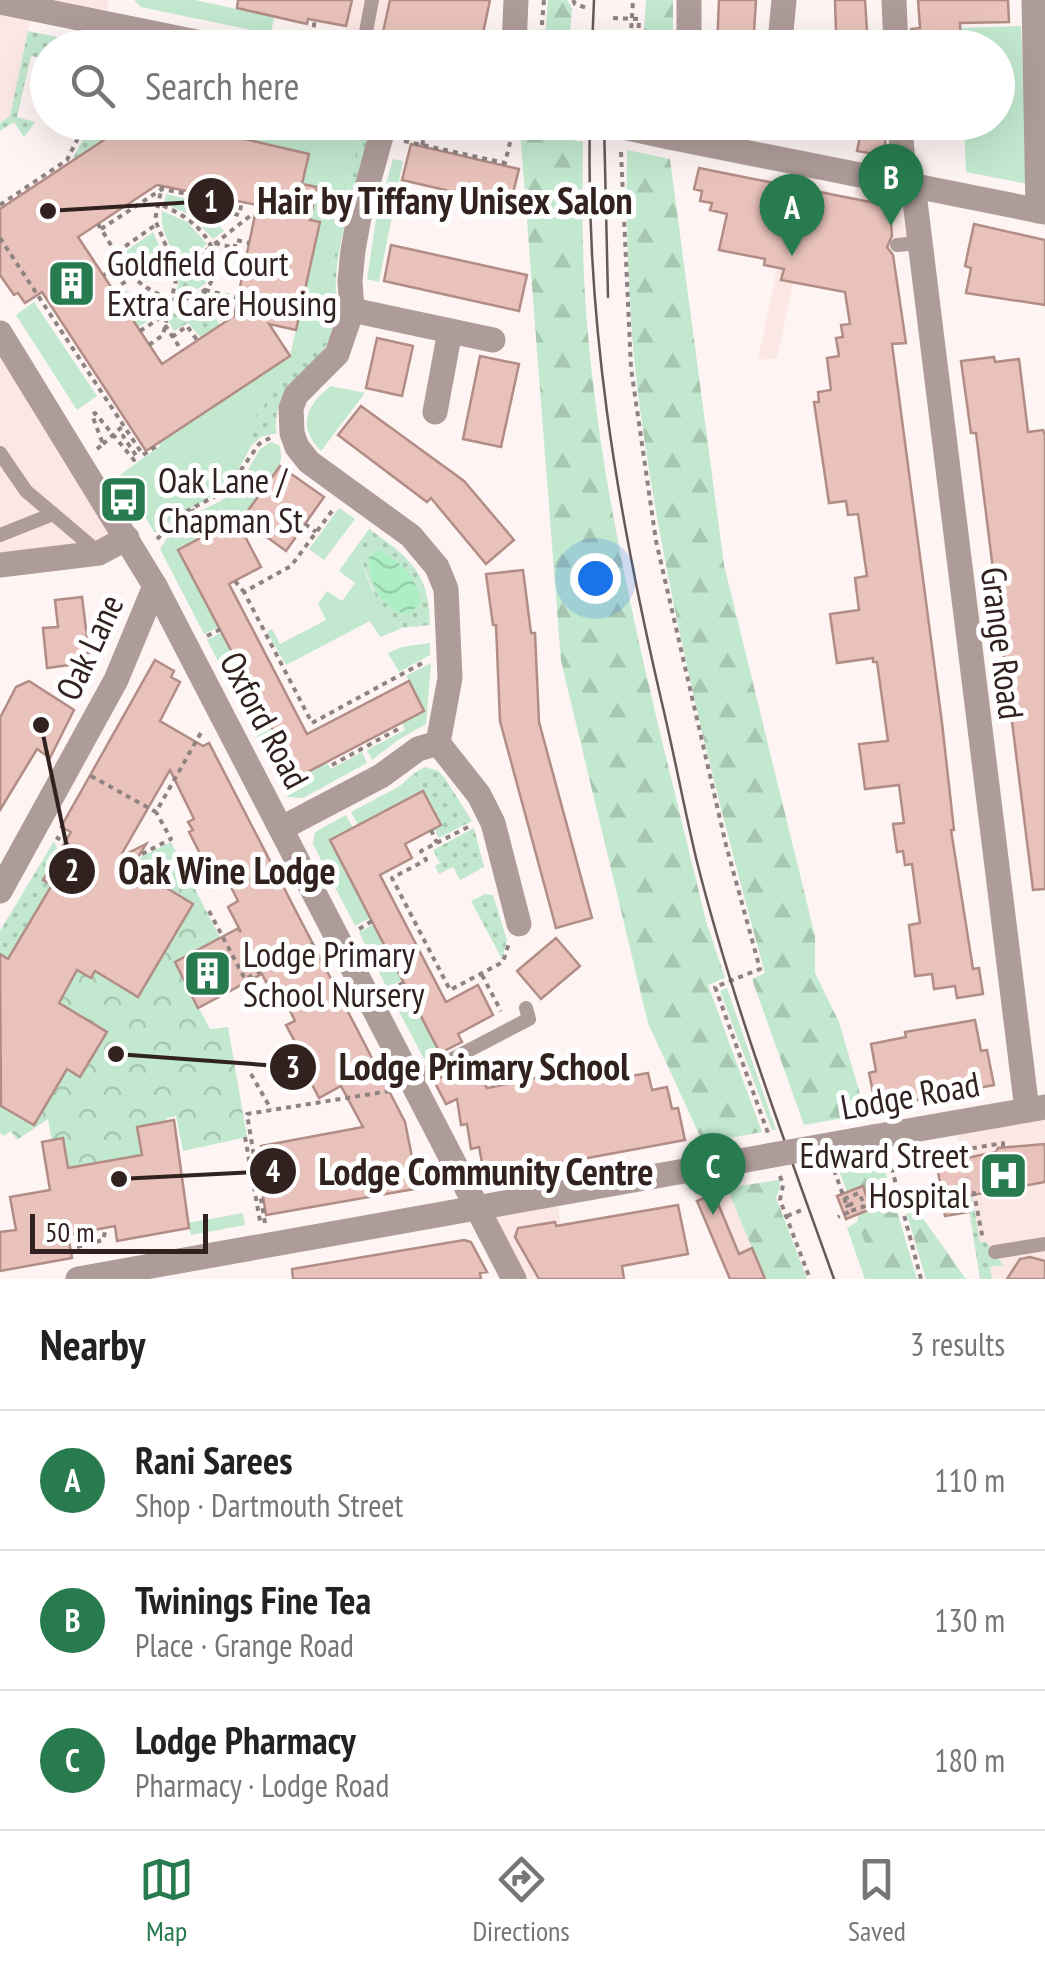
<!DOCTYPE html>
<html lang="en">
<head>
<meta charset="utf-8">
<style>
  :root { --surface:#fff; --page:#f6f6f6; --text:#222; --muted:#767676; --line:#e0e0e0; --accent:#277b4e }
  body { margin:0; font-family:"PT Sans Narrow",sans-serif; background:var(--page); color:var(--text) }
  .scale { position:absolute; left:30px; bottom:25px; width:178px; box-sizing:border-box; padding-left:10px; border:5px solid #312220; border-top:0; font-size:28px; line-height:35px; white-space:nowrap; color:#312220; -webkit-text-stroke:8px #fff; paint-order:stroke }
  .you { position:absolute; left:595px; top:578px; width:35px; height:35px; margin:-25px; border:8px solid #fff; border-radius:50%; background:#1a73e8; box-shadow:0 0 0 15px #1a73e833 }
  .badge { display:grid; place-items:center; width:65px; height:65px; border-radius:50%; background:var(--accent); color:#fff; font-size:32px; font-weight:700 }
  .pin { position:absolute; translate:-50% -82px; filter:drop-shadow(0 2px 5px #0008) }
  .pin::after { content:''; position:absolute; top:52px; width:35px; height:30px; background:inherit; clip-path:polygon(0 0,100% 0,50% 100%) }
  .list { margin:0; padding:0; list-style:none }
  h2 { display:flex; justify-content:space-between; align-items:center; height:130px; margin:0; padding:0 40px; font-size:42px }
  h2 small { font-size:32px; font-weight:400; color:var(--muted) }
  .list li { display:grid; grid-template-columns:65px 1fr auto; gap:30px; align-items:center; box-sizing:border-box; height:140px; padding:0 40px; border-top:2px solid var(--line) }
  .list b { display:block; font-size:38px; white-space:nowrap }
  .list p { margin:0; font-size:32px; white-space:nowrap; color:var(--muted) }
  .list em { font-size:32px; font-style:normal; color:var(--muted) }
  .icon { flex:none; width:55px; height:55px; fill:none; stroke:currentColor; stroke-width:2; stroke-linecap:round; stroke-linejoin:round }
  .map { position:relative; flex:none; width:1045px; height:1279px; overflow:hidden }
  .search { position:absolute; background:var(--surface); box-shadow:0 10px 40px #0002; left:30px; right:30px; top:30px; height:110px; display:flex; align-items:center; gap:25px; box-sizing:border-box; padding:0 35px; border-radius:55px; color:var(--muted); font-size:38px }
  .sheet { height:550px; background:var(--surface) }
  nav { display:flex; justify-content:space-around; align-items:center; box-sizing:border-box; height:140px; border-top:2px solid var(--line); background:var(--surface); font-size:28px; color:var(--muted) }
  nav a { display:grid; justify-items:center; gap:5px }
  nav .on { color:var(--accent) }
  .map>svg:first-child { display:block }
</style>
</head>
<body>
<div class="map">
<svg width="1045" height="1279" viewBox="0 0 1045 1279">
  <defs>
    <pattern id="forest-firs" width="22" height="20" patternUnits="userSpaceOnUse" patternTransform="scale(2.5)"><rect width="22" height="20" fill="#c2e8cf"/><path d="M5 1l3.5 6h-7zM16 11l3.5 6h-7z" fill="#a7c7b1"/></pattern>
    <pattern id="park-crowns" width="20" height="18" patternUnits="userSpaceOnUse" patternTransform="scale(2.5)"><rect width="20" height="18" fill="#c2e8cf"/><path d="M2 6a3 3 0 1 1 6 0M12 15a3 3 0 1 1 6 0" fill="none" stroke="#a7c7b1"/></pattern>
    <pattern id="garden-dots" width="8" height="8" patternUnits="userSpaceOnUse" patternTransform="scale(2.5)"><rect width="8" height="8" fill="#c2e8cf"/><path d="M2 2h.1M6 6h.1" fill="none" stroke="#a7c7b1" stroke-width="1.8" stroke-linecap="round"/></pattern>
    <pattern id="water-waves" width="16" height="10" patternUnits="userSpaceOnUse" patternTransform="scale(2.5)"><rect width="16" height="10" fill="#adefc4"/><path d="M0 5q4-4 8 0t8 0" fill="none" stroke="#95cda8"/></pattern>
  </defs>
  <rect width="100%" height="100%" fill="#fdf4f3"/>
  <g fill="#fbe7e4">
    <path d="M14 0H109L104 23 32 10 10 116 0 123V2Z"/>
    <path d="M352 0H424L414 47 342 48Z"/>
    <path d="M799 162 818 165 777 358 758 360Z"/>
    <path d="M859 174 913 185 920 248H864L840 267Z"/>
    <path d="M0 333 127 538 0 565Z"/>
    <path d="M1045 1107V1279H980L955 1123Z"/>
    <path d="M718 1165 727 1188 765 1279H730L694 1193 687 1170Z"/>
    <path d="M555 1193 571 1279H514L478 1207Z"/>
  </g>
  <g fill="#c2e8cf">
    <path d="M134 0H195L274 17 271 34 141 7Z"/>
    <path d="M1021 26 1028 184 966 172 964 123 998 122V48L961 47V28Z"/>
    <path d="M203 123H362L318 337 241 435 251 446C241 466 231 484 212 496 193 509 175 513 160 532H154L120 475 160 446 158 442 290 356 320 223 310 220 302 184 309 154 214 132 215 126Z"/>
    <path d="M393 159 403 161 379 282 367 279 376 219Z"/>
    <path d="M166 194 200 202 224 231 213 239 190 215 164 203Z"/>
    <path d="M162 211 187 222 207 244 183 263 178 262C171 246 159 229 162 211Z"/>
    <path d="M153 232 169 267 146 282 122 254Z"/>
    <path d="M34 302 97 396 77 410 16 315Z"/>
    <path d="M331 386 365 393 321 451C296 426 307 404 331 386Z"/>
    <path d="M271 442 279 445C286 464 274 476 262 491L243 478 260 449Z"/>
    <path d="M239 485 257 498 238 522 236 519 208 533 198 512 221 501Z"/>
    <path d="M339 508 355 519 324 560 309 549Z"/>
    <path d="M190 516 201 537 178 550 219 627 204 634 160 549 174 528Z"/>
    <path d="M356 547 372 590 400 629 380 637 370 621 286 665 267 632 272 629 280 644 326 620 318 604 327 591 342 601 355 583 339 571Z"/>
    <path d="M222 632 251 688 236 696 207 640Z"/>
    <path d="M430 643V655L399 672 388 653 402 647Z"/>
    <path d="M431 663 426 724 398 740 372 760 367 750 405 730 402 723 424 711 406 676Z"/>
    <path d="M254 694 298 777 326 762 331 769 362 752 367 763 303 798 288 797 239 702Z"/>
    <path d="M414 773 423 791 358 825 351 812 400 786Z"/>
    <path d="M346 815 353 828 330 840 370 918 355 926 313 844 315 832Z"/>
    <path d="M374 924 402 980 387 988 359 932Z"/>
    <path d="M405 986 439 1052 424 1059 390 994Z"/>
    <path d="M727 988 776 1130H772L720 991Z"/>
    <path d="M243 1213 245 1225 191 1235 188 1223Z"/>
    <path d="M857 1222 879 1279H865L847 1228Z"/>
  </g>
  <g fill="url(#forest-firs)">
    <path d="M548 0H567L572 8 569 47 544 48Z"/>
    <path d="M646 0H673V47H643Z"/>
    <path d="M520 130 583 142C582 203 582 264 587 324 604 527 659 725 706 921L725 978 708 985 762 1132 703 1143 648 1023 561 661Z"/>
    <path d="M627 150 670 159 724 565 815 936V973L839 1022 866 1114 804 1125 752 979 765 973C712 782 662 583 637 386 628 308 626 228 627 150Z"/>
    <path d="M879 1162 886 1174 917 1279H879L857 1222 859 1214 871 1209 863 1187 847 1192 839 1170Z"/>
    <path d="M779 1180 780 1187 776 1198 807 1279H765L727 1188Z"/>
    <path d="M912 1203 966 1279H926L905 1208Z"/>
  </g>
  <path fill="url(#park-crowns)" d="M171 842 220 938 175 963 210 1029 228 1027 247 1137 183 1151 176 1116 167 1118 145 1172 132 1156 63 1169 67 1160 64 1139 52 1141 48 1119 17 1140 11 1131 3 1136 0 1132V1102L1 1106 21 1115 44 1108 56 1087 0 1053V1042L8 1028 80 1077 107 1031 71 1010 30 1003 77 970 91 977 95 971 137 996 193 904 127 864Z"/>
  <g fill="url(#garden-dots)">
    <path d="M28 31 100 46 79 47 51 42 47 59 31 56 17 117 35 122 24 137 14 122 0 131V123L10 116Z"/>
    <path d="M92 123H125L127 125 71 162Z"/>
    <path d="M362 123H373C359 167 346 212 338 258 334 283 338 313 330 336 314 381 275 369 276 433L261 437 251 446 241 435 318 336Z"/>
    <path d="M209 255C218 281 199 292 176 295L179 278Z"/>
    <path d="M124 289 136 300 164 311 138 327 116 294Z"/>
    <path d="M210 309 220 325 201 338 188 323 174 331 169 322 171 313 184 315Z"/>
    <path d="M369 529C410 558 429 572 430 625L400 628 378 602 356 547Z"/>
    <path d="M425 767 438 771 444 777 472 821 439 838 434 829 441 825 414 773Z"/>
    <path d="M474 828 484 867 460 880 453 867 439 874 435 866 440 863 433 850Z"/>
    <path d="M54 841 59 853 43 880 52 885 8 959 3 956 0 961V931Z"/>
    <path d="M485 894 493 895 507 940 502 959 471 901Z"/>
    <path d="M967 1196H972L980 1242H986L1003 1265 990 1267 992 1279H980Z"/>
  </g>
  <path fill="url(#water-waves)" d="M379 550C401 562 418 577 420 604L408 614C383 612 368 581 369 557Z"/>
  <g fill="#e9c2bb" stroke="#b28d86" stroke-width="2.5" fill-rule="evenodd">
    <path d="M238 0H352L346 26 308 19 307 24 237 8Z"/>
    <path d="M390 0H490L480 48H417L399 44 396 33 383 32Z"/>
    <path d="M719 0H756L753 48H717Z"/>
    <path d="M835 0H865L867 31 836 32Z"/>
    <path d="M918 0H1008L1009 22 960 23 961 48H912L911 29 920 28Z"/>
    <path d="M131 122H170L309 154 302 184 317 187 310 220 320 222 296 330 269 324 290 356 146 451 42 292 25 303 18 293 14 295 0 275V209ZM157 185 257 205 234 316 162 364 78 237Z"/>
    <path d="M863 122H884L886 156 857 151Z"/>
    <path d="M411 144 519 169 510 205 402 180Z"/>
    <path d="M699 168 885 205 890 212 892 236 887 247 893 255 906 343 892 344 942 723 954 830H951L973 969 979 968 983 994 957 998 955 986 934 989 932 974 915 976 909 925 920 923 912 864 905 865 903 851 897 852 893 824 904 823 899 785 865 789 859 744 888 741 877 662H873V658L837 663 830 614 859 610 855 578 867 576 858 514 848 515 846 501 829 503 814 402H819L818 392 831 390 827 358 839 356 836 338 843 337 841 325 850 324 845 292 781 280 784 269 764 265 765 259 719 250 727 214 710 210 712 203 700 201 702 191 694 189Z"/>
    <path d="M974 224 1045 240V305L966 293 971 268 965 266Z"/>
    <path d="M391 245 527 275 519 311 384 281Z"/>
    <path d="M377 338 413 346 402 396 366 388Z"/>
    <path d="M480 356 519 364 501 447 463 439Z"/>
    <path d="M994 357 995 362 1019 359 1028 432 1043 430 1045 435V889L1033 890 976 433H971L961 361Z"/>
    <path d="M361 406 464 481 514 540 486 564 431 498 427 502 338 435Z"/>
    <path d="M280 466 324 497 286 551 242 519Z"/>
    <path d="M236 519 261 567 229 584 307 734 409 681 424 711 298 777 178 550Z"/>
    <path d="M523 570 531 633H535L539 722 592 918 556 928 500 721 496 625H493L486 574Z"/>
    <path d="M82 597 89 653 76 655 77 664 47 668 43 628 58 627 55 600Z"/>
    <path d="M155 660 174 671 171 677 180 682 160 721 203 746 209 743 405 1122 412 1157 420 1156 426 1187 266 1215 261 1183 267 1182 261 1146 363 1127 341 1086 319 1098 298 1057 302 1055 286 1025 295 1021 274 978 266 982 262 974 198 1008 175 962 237 929 241 932 228 907 238 901 219 863 208 869 189 832 193 830 188 822 194 819 170 770 120 857 146 844 132 867 193 904 138 997 95 971 91 978 77 970 59 1003 107 1032 80 1077 67 1069 34 1125 1 1106 0 954 8 959 52 885 43 880 71 832 61 827Z"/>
    <path d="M29 681 74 710 50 758 37 749 0 810V718L16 687Z"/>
    <path d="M423 791 441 825 405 844 412 858 380 875 446 1002 478 985 493 1015 458 1034 462 1042 440 1053 330 840Z"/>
    <path d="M556 938 580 966 541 999 517 971Z"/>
    <path d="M975 1020 981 1051 987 1050 994 1085 876 1108 869 1073 876 1071 871 1044 906 1037 905 1032Z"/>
    <path d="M472 1061 487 1088 612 1062 615 1079 648 1073 652 1090 667 1087 672 1109 678 1108 685 1140 485 1177 479 1147 471 1149 467 1124 461 1125 457 1099 446 1104 434 1081Z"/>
    <path d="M174 1120 189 1228 117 1241 115 1226 68 1235 72 1258 0 1271V1232L16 1230 10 1197 50 1190 42 1142 63 1138 68 1168 142 1155 137 1127Z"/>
    <path d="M1045 1144V1182L967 1196 969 1212 945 1216 936 1158 960 1154 961 1159 996 1152 998 1148Z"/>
    <path d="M863 1186 871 1209 846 1219 837 1196Z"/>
    <path d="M714 1194 739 1254 752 1248 765 1279H730L697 1201Z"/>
    <path d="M678 1205 688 1254 622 1266 624 1279H539L515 1237 518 1228 555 1222 556 1226Z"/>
    <path d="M464 1240 471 1242 487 1272 480 1273 481 1279H293L292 1269Z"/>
    <path d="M1030 1257 1045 1261V1279H1007L1020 1259Z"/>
  </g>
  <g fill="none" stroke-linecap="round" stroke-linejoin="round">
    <g stroke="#8f8382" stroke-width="4" stroke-dasharray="5 5" stroke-linecap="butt">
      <path d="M573 0 575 4 587 8"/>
      <path d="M613 18 639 19 638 48"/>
      <path d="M541 35 544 0"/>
      <path d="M310 47 315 20"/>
      <path d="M443 48 446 44"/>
      <path d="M630 48 633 0"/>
      <path d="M189 122 215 128"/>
      <path d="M404 141 505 163 515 122"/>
      <path d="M422 145 428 122"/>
      <path d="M621 152 631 368 656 541 726 845 760 969 715 987 768 1133"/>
      <path d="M206 198 228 203 226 212 239 215 242 202"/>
      <path d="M0 205 67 160 86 122"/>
      <path d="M98 224C110 242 122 268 139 282 208 337 260 244 159 204"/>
      <path d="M101 229 162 189 197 196"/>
      <path d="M0 238 143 455 158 445"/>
      <path d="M215 243 235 248"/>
      <path d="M117 252 157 224"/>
      <path d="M246 259 233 255 236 240 249 243"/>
      <path d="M104 275 123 261"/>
      <path d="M175 275 250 216 255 217"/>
      <path d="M113 290 134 276"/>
      <path d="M205 290 238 298"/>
      <path d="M203 291 224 323"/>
      <path d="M165 325 182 351"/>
      <path d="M140 331 168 313"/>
      <path d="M172 337 187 326 197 340"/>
      <path d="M149 345 163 335 176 280 175 267 155 220 162 186"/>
      <path d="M103 444 124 425"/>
      <path d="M97 449 103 444 92 415 95 413 134 460 137 457 123 436 128 432"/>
      <path d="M237 478 260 495"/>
      <path d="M192 509 205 535"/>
      <path d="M332 511 291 566 244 592 312 723 426 661"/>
      <path d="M305 524 316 532"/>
      <path d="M157 539 187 511 227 490 259 444 270 438"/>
      <path d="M235 581 244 592"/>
      <path d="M207 636 221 629"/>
      <path d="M239 698 252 691"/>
      <path d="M332 765 400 728"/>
      <path d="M91 776 156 812 203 729"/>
      <path d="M468 827 421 851 426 860 392 878 450 990 503 962 509 943"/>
      <path d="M431 830 437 843"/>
      <path d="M56 837 92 859 91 861"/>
      <path d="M65 844 74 856"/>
      <path d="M142 854 171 839 156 812"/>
      <path d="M209 911 245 979 314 944"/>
      <path d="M359 929 372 921"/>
      <path d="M482 975 501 1011"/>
      <path d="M390 990 403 983"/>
      <path d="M251 1074 271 1109"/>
      <path d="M245 1137 260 1221"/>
      <path d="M961 1148 969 1194 974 1193 983 1240"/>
      <path d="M962 1150 1003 1143V1148"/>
      <path d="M889 1158 921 1279"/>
      <path d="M834 1170 847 1206 854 1203 847 1206 849 1212 838 1217"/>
      <path d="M780 1176 783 1185 780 1200 810 1279"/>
      <path d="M844 1199 859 1193 865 1206 851 1211"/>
      <path d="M787 1216 802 1210"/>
      <path d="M265 1223 247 1114 390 1091"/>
      <path d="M77 1247 103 1240 106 1228"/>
    </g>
    <g stroke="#ae9c99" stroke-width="14">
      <path d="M363 48 372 0"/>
      <path d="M387 48 389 41"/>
      <path d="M897 245 919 243"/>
      <path d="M0 453 26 491 97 551"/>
      <path d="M0 535 53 514"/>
      <path d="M412 1080 529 1019 526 1008"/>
      <path d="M995 1252 1045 1244"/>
    </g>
    <g stroke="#ae9c99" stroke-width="25">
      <path d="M894 0 896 48"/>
      <path d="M1034 0 1038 211"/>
      <path d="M0 2 226 48"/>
      <path d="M780 42 784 0"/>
      <path d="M514 48 516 0"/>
      <path d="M689 48V0"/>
      <path d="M385 122 360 212 353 250 350 281 352 310 337 354 296 395 291 408 292 433 297 447 309 462 411 536 437 567 446 589 450 678 438 743"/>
      <path d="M900 122 904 183"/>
      <path d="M669 137 1045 212"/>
      <path d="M913 185 1027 1110"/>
      <path d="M352 310 493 340"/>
      <path d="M435 412 450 331"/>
      <path d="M0 565 99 553 127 538"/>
      <path d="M282 828 381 776 418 749 438 743 479 795 493 823 519 924"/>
      <path d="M0 891 116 680 155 586"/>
      <path d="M873 1137 1045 1107"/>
      <path d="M78 1279 718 1165"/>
    </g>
    <path stroke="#ae9c99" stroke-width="25" d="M0 333 155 586 514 1279"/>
    <g stroke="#665957" stroke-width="2.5">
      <path d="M592 48 594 0"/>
      <path d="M590 122C585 319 617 509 661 699 674 753 684 808 697 862 733 1004 785 1142 834 1279"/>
      <path d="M604 122 608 297"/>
    </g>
    <g stroke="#ae9c99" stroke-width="25">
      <path d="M600 122 669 137"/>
      <path d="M718 1165 873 1137"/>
    </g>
  </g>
  <defs>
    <symbol id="building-square" viewBox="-11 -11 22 22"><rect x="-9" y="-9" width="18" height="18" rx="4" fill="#277b4e" stroke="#fff"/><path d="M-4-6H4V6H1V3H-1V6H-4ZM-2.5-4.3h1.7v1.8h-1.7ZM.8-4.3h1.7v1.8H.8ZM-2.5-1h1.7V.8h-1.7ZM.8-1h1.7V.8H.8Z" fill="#fff"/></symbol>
    <symbol id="bus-square" viewBox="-11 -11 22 22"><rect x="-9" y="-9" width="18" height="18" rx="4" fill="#277b4e" stroke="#fff"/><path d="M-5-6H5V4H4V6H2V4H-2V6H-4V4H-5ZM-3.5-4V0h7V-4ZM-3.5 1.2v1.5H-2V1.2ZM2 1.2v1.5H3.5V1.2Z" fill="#fff"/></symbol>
    <symbol id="hospital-square" viewBox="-11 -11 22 22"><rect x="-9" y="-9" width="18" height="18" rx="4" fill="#277b4e" stroke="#fff"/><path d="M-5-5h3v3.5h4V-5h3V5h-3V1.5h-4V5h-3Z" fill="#fff"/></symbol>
  </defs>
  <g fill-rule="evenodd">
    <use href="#building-square" x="44" y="256" width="55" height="55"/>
    <use href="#bus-square" x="96" y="472" width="55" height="55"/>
    <use href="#building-square" x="180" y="946" width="55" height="55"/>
    <use href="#hospital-square" x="976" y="1148" width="55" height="55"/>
  </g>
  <g text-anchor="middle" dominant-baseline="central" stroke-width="10" stroke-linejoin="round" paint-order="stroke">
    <g font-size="35" fill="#312220" stroke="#fff" text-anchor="start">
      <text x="107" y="263">Goldfield Court<tspan x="107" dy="40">Extra Care Housing</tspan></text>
      <text x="158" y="480">Oak Lane /<tspan x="158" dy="40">Chapman St</tspan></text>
      <text x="243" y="954">Lodge Primary<tspan x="243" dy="40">School Nursery</tspan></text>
      <text x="969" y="1155" text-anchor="end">Edward Street<tspan x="969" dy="40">Hospital</tspan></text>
    </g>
    <g font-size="35" fill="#312220" stroke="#fff">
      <text transform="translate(1003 643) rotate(83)">Grange Road</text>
      <text transform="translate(89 647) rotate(-65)">Oak Lane</text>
      <text transform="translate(265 720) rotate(62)">Oxford Road</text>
      <text transform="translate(910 1095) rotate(-10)">Lodge Road</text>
    </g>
  </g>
  <path fill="none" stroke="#312220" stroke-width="4" d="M48 211L211 201M41 725L72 871M116 1054L293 1067M119 1179L273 1171"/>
  <g fill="#312220" stroke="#fff" stroke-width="4">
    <circle cx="48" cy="211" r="10"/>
    <circle cx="41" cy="725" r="10"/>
    <circle cx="116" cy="1054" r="10"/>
    <circle cx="119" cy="1179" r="10"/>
    <circle cx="211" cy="201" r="25"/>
    <circle cx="72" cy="871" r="25"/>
    <circle cx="293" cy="1067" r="25"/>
    <circle cx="273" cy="1171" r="25"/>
  </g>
  <g font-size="30" text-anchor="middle" font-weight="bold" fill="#fff">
    <text x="211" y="212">1</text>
    <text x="72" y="881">2</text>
    <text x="293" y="1078">3</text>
    <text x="273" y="1182">4</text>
  </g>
  <g font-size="38" text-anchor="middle" font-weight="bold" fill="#312220" stroke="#fff" stroke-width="10" stroke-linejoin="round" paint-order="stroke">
    <text x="445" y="214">Hair by Tiffany Unisex Salon</text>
    <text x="227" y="884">Oak Wine Lodge</text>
    <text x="484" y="1080">Lodge Primary School</text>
    <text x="486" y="1185">Lodge Community Centre</text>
  </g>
</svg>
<div class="scale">50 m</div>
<div class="you"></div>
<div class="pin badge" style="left:792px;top:256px">A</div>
<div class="pin badge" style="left:891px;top:226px">B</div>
<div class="pin badge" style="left:713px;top:1215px">C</div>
<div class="search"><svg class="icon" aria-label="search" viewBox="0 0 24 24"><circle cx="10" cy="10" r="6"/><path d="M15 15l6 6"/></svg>Search here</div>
</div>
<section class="sheet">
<h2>Nearby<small>3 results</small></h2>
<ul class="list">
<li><span class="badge">A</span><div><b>Rani Sarees</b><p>Shop · Dartmouth Street</p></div><em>110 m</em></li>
<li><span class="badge">B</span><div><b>Twinings Fine Tea</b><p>Place · Grange Road</p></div><em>130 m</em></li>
<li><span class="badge">C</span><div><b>Lodge Pharmacy</b><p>Pharmacy · Lodge Road</p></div><em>180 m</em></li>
</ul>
</section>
<nav>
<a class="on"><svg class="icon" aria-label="map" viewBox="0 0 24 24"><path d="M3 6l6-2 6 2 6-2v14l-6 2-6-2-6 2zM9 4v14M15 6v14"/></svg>Map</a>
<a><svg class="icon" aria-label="directions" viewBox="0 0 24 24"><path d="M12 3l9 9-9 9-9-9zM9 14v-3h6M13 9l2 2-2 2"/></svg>Directions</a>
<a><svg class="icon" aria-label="saved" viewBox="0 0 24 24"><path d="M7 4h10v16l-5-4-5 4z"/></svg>Saved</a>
</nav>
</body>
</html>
